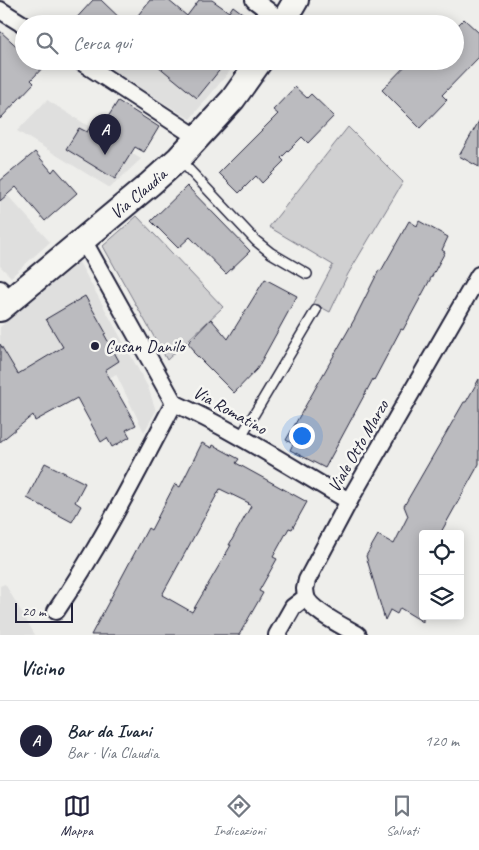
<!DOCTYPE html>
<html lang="it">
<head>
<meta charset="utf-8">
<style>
  :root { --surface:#fff; --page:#f6f6f7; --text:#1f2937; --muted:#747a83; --line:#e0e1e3; --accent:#22223b }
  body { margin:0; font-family:Caveat,sans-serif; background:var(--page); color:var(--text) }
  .controls { position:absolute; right:15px; bottom:15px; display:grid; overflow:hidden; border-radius:5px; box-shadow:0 2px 12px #0003 }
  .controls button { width:45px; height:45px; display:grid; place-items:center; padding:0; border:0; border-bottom:1px solid var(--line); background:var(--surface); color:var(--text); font:25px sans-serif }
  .scale { position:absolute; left:15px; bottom:12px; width:58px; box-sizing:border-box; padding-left:5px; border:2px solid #22223b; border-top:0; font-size:14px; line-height:18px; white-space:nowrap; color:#22223b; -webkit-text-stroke:4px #f6f6f2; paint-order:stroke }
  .you { position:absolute; left:301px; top:435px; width:18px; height:18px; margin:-12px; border:4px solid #fff; border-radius:50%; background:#1a73e8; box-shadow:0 0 0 8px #1a73e833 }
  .badge { display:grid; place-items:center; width:32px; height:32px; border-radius:50%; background:var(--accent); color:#fff; font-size:16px; font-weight:700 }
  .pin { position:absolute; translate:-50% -41px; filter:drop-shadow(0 1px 2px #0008) }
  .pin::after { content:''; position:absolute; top:26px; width:18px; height:15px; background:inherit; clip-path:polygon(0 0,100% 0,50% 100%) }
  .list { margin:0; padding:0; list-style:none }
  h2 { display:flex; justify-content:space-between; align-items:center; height:65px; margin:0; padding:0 20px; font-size:21px }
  h2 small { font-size:16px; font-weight:400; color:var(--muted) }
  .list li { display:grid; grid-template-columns:32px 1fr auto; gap:15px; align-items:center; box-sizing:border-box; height:80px; padding:0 20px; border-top:1px solid var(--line) }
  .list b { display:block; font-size:19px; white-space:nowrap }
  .list p { margin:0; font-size:16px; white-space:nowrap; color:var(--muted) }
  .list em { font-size:16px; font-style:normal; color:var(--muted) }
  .icon { flex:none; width:28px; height:28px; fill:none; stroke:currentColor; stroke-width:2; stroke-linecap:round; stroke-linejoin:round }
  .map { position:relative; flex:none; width:479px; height:635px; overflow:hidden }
  .search { position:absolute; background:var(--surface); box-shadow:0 2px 12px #0003; left:15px; right:15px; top:15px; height:55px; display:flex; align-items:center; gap:12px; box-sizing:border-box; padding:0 18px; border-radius:28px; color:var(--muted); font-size:19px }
  .sheet { height:145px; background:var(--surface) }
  nav { display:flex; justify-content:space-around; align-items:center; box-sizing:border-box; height:70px; border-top:1px solid var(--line); background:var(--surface); font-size:14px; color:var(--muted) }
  nav a { display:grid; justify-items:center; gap:2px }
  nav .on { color:var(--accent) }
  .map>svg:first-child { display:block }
</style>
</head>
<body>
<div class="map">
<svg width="479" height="635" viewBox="0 0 479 635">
  <rect width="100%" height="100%" fill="#eeeeeb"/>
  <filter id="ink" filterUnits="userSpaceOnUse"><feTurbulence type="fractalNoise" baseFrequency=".02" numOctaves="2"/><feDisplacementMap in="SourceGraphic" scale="10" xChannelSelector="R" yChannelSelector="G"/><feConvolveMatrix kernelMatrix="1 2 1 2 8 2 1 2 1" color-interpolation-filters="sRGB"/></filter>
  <g filter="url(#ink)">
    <g fill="#dfdfde">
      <path d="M96 61H216L230 71 190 119Z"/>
      <path d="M47 100 141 159 110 188 17 131Z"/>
      <path d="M0 187 50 242 11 277 0 266Z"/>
      <path d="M79 262 148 387 156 411 144 432 116 374 41 418 0 343V327Z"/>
      <path d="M5 584 35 635H0V586Z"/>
    </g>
    <g fill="#d0d0d1" stroke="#797986">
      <path d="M348 127 403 182 348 274 330 312 313 303 333 265 269 227Z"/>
      <path d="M137 216 223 307 167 360 103 246Z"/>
    </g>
    <g fill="#bbbbbf" stroke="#22223b" fill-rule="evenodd">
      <path d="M93 0H101L126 24H71Z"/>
      <path d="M150 0H168L187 16 199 0H212L229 12 233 6 257 24H131Z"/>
      <path d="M464 19 479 33V57L442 95 447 100 420 128 382 90 410 61H455V28Z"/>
      <path d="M0 31 24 53V61H49L31 80 34 83 0 119Z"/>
      <path d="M152 61H227L197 98Z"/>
      <path d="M295 87 307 98 311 94 334 116 308 143 302 137 281 158 284 161 262 183 256 176 239 193 219 173 278 114 273 110Z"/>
      <path d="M118 101 159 127 144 152 135 147 115 179 66 149 79 128 87 132 90 127 98 133Z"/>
      <path d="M479 121V167L459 156Z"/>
      <path d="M35 152 52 172 55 168 77 193 45 221 16 187 0 201V181Z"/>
      <path d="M187 186 250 251 226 274 190 237 178 248 151 221Z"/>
      <path d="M409 221 417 226 419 221 448 237 442 250 445 252 403 330 401 329 374 380 373 379 325 468 290 450 293 444 286 440 354 320 379 270 381 271Z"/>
      <path d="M265 279 297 296 257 369 234 393 193 352 194 350 188 343 211 319 228 339Z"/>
      <path d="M85 296 106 333 104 334 119 361 105 370 136 425 126 430 130 437 112 447 107 438 101 442 77 398 35 421 33 415 0 442V344L18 374 63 347 46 319Z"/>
      <path d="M479 379V464L440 534H423V622L400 608 397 614 390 610 385 620 366 556 378 535 394 544 408 516 404 506 464 402H466Z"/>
      <path d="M202 443 212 448 213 445 239 459 236 463 307 502 292 529 289 528 273 557 277 559 259 591 263 593 239 635H91L148 528 151 530 175 484 180 487ZM220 489 249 503 248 504 251 506 229 545H231L192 612 162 595Z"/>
      <path d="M45 463 85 483 75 502 81 506 72 522 27 498Z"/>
    </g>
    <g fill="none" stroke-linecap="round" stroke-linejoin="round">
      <defs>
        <g id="lane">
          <path d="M180 160 256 241 271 253 307 274"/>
          <path d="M240 438 316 310"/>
        </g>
        <g id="street">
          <path d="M254 0 283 22"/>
          <path d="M0 10 24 25"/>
          <path d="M80 61 198 138"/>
          <path d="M83 240 174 403C234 430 292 468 349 501"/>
          <path d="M0 289 10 301"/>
          <path d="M306 597C311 611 345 627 358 635"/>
          <path d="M56 611C101 545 137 473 174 403"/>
          <path d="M277 635 293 607 306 597 305 589 307 580 349 501 479 275"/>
        </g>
        <g id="secondary">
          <path d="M282 24 296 0"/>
          <path id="s1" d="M0 309 150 184 178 159 233 99 260 61"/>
        </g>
      </defs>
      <use href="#lane" stroke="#22223b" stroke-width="12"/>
      <use href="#street" stroke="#22223b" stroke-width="20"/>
      <use href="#secondary" stroke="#22223b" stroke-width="28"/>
      <use href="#lane" stroke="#f6f6f2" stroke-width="9"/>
      <use href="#street" stroke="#f6f6f2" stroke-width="16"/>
      <use href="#secondary" stroke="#f6f6f2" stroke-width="24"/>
    </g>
  </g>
  <circle fill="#22223b" stroke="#f6f6f2" stroke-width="2" cx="95" cy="346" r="5"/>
  <g text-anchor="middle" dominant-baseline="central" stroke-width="5" stroke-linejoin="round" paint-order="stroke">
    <g font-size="18" fill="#22223b" stroke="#f6f6f2">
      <text stroke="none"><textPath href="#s1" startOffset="180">Via Claudia</textPath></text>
      <text transform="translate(230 410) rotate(29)">Via Romatino</text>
      <text transform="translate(358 446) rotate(-60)">Viale Otto Marzo</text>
    </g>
    <g font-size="18" fill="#22223b" stroke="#f6f6f2" text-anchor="start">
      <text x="105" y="346">Cusan Danilo</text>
    </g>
  </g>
</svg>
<div class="controls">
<button><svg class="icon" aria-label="locate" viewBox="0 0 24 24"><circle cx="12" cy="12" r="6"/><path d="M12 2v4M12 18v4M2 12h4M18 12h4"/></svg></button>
<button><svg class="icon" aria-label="layers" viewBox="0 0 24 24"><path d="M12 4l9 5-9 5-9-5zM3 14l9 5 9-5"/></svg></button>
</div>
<div class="scale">20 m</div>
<div class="you"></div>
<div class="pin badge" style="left:105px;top:155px">A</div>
<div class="search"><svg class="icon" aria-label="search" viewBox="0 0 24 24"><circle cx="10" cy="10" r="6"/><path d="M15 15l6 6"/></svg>Cerca qui</div>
</div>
<section class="sheet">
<h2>Vicino<small></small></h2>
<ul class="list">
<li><span class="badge">A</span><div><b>Bar da Ivani</b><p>Bar · Via Claudia</p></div><em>120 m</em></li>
</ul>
</section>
<nav>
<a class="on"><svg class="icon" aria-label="map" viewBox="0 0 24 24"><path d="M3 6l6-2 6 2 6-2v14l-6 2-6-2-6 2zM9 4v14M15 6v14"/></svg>Mappa</a>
<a><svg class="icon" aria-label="directions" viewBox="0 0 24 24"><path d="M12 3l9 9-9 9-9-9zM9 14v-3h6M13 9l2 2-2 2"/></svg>Indicazioni</a>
<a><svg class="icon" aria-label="saved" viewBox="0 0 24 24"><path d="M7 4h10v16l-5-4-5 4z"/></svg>Salvati</a>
</nav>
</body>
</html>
